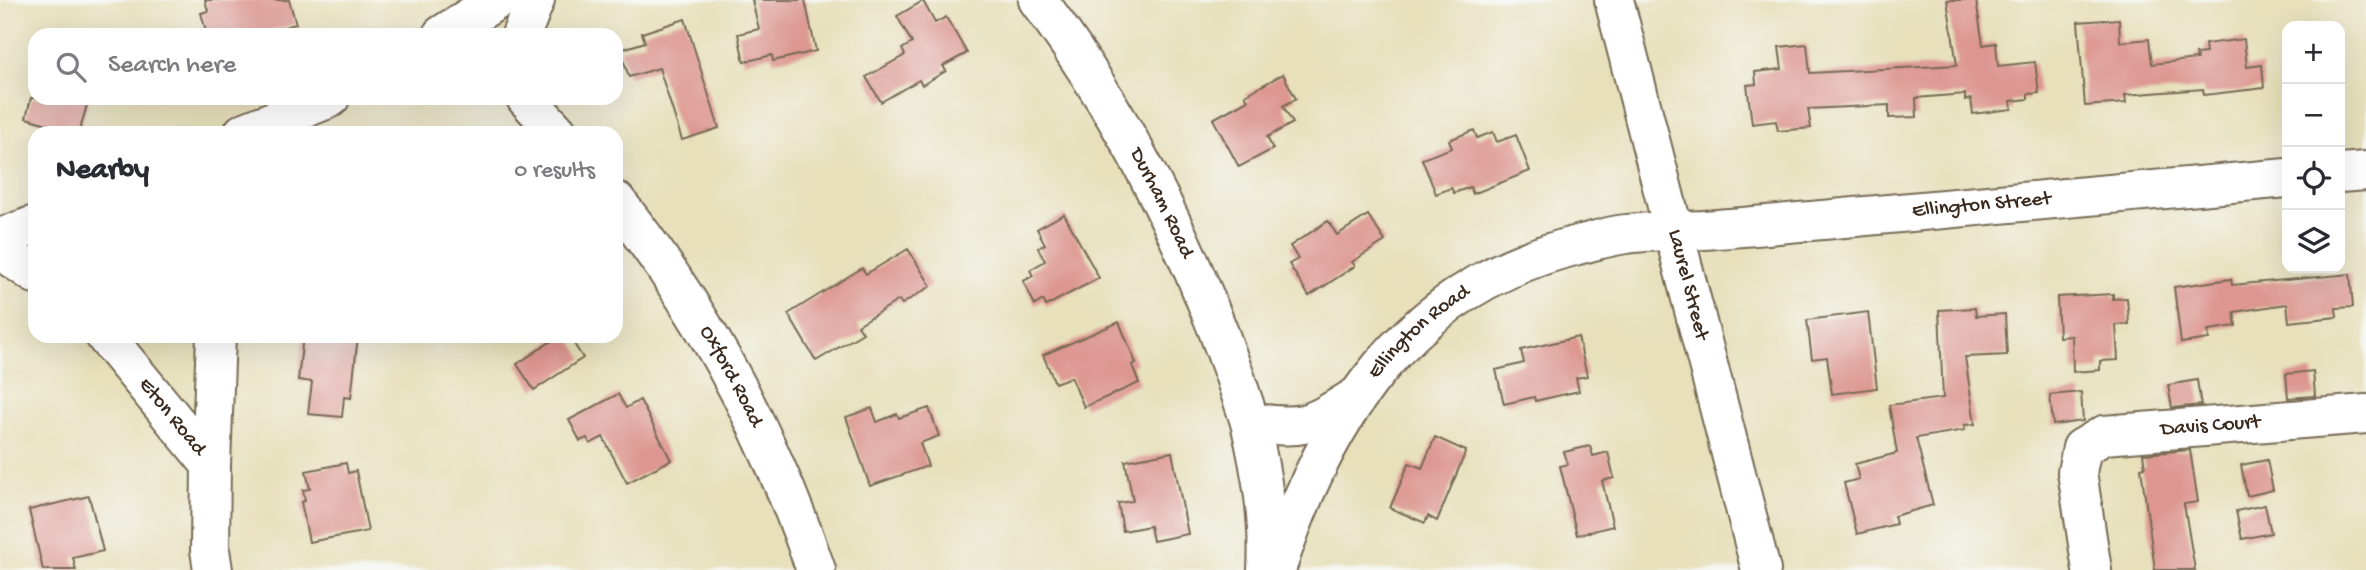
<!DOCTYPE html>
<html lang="en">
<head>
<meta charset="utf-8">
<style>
  :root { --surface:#fff; --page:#f2f2f3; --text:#2b2b33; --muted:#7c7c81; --line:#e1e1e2 }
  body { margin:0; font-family:"Gochi Hand",sans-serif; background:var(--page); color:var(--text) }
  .controls { position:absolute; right:21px; top:21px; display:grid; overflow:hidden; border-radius:14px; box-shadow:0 7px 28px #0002 }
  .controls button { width:63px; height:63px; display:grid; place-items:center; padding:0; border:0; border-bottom:2px solid var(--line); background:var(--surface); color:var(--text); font:35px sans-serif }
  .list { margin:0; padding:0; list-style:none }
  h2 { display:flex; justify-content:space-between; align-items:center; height:91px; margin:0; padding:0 28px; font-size:30px }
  h2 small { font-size:23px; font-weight:400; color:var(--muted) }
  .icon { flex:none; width:38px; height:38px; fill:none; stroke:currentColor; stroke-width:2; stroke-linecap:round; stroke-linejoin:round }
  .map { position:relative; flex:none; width:2366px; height:570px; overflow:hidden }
  .search { position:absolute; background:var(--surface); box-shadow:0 7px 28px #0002; left:28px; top:28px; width:595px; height:77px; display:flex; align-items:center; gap:18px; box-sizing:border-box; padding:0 24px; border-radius:21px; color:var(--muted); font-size:26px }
  .panel { position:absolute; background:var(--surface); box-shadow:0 7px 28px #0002; left:28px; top:126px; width:595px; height:217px; border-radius:21px }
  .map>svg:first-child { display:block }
</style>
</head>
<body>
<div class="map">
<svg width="2366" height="570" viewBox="0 0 2366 570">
  <rect width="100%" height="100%" fill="#f6f6f2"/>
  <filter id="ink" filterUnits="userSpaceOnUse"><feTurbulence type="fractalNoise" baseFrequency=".0143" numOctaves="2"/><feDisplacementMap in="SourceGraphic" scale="14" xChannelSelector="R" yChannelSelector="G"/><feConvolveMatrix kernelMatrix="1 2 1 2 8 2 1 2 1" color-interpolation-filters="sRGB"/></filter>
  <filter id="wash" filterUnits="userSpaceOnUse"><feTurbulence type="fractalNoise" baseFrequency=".00686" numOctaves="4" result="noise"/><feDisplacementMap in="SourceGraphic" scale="28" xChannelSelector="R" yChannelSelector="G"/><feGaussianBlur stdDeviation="1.57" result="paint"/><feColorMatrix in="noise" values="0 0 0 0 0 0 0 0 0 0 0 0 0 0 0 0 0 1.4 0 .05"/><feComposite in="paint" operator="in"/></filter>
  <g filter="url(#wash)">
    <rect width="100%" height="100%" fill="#e7e0bb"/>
    <g id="blocks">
      <g fill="#dd9690">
        <path d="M205 0H289L296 24 254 35H207L201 13 208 11Z"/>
        <path d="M752 0H805L816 51 773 61 772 55 744 62 738 34 759 29Z"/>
        <path d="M1947 0H1976L1983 45 1996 43 1998 66 2035 62 2039 93 2028 94V99L2011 101 2012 109 1973 114 1971 99 1965 100V94L1916 98 1917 117 1889 118V105L1808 109 1811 128 1778 131 1776 121 1752 124 1747 85 1756 84 1755 72 1782 69 1779 47 1807 44 1810 73 1957 65Z"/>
        <path d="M923 1 935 23 946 17 967 53 943 66 946 71 922 85 919 80 881 102 866 77 905 55 902 49 912 43 897 16Z"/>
        <path d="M685 19 719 128 682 140 659 68 629 77 620 50 645 42 642 33Z"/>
        <path d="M2119 19 2120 42 2149 39 2152 64 2197 59 2196 54 2206 53 2205 44 2244 39 2247 67 2262 65 2264 88 2204 95 2203 89 2125 95 2126 103 2085 106 2078 22Z"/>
        <path d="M1283 74 1296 99 1283 106 1293 123 1267 137 1273 149 1239 167 1213 119 1248 100 1245 95Z"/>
        <path d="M31 98H89L79 133 26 118Z"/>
        <path d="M1474 130 1477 138 1493 132 1497 142 1516 135 1530 171 1473 194 1470 187 1454 193 1451 188 1436 194 1422 159 1452 148 1449 140Z"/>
        <path d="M1064 214 1099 278 1046 306 1043 300 1035 305 1023 281 1033 276 1030 270 1045 261 1038 248 1045 244 1037 229Z"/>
        <path d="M1368 215 1385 241 1352 262 1355 266 1309 296 1289 264 1298 259 1290 246 1328 221 1337 235Z"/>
        <path d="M908 249 931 286 902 304 899 300 858 325 863 333 816 361 788 314 862 268 866 274Z"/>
        <path d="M2350 274 2353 307 2336 308 2337 317 2289 322 2287 304 2234 312 2236 326 2208 330 2209 339 2181 343 2174 287 2231 279 2232 285Z"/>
        <path d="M2113 294V299L2127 298 2129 324 2116 325 2118 360 2100 361V370L2073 372 2072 336 2059 337 2057 297Z"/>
        <path d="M1975 308 1976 316 2005 314 2007 355 1965 357 1975 424 1964 425 1965 430 1916 438 1933 505 1894 516 1896 524 1857 534 1844 483 1859 479 1855 464 1897 453 1889 405 1943 398 1939 310Z"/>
        <path d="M1868 312 1877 388 1832 394 1827 357 1812 359 1807 320Z"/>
        <path d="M1119 322 1136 363 1132 365 1139 383 1084 407 1071 377 1055 383 1043 355Z"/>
        <path d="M303 336H358L351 398 344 397 342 417 308 414 312 382 298 380Z"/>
        <path d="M559 336H569L583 358 534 390 517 364Z"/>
        <path d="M1578 337 1587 376 1576 378 1579 391 1535 401 1534 397 1504 404 1496 370 1524 363 1521 350Z"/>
        <path d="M2313 371 2315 396 2288 398 2286 374Z"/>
        <path d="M2197 380 2201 405 2172 408 2168 385Z"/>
        <path d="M2081 392 2083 421 2053 425 2050 395Z"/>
        <path d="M618 394 626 408 640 400 671 460 627 483 603 437 590 444 587 438 580 441 569 420Z"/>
        <path d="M872 408 877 422 897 414 899 418 929 408 939 436 920 443 928 466 870 486 846 417Z"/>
        <path d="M1435 437 1466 451 1437 521 1428 516 1425 523 1390 508 1409 463 1422 468Z"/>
        <path d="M1590 446 1593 456 1608 452 1614 478 1602 481 1613 526 1577 535 1560 466 1568 464 1564 452Z"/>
        <path d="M2190 450 2198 502 2184 504 2195 570H2155L2141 468 2145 467 2143 454Z"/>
        <path d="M1172 452 1188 534 1153 541 1150 526 1123 531 1118 503 1133 501 1125 461Z"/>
        <path d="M2267 460 2273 490 2247 496 2241 465Z"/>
        <path d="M346 463 348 473 356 471 368 531 309 542 301 502 305 501 303 490 310 489 306 471Z"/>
        <path d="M89 496 103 551 73 558 76 570H43L29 510Z"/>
        <path d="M2265 505 2271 533 2242 539 2236 511Z"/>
      </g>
    </g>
  </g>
  <g filter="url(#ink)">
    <use href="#blocks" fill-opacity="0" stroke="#776a55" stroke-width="2"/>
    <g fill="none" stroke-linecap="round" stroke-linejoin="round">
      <defs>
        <g id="minor">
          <path id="s1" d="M1038 0C1132 126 1203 273 1250 422 1305 430 1309 426 1356 397"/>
          <path id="s2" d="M1614 0 1761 570"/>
          <path d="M442 35 497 0"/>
          <path d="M521 35 535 0"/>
          <path d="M526 98 558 133"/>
          <path d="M243 133 330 98"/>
          <path d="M2340 173 2366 171"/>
          <path id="s3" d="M616 201C704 312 770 436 816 570"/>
          <path d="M0 238 35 225"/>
          <path d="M0 250 35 274"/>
          <path id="s4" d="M105 336 211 465 210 550 213 570"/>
          <path d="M1250 422C1261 470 1270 519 1267 569"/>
          <path d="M211 465 216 336"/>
          <path id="s5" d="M1276 570C1326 415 1408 288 1574 246 1591 242 1608 236 1626 234 1651 231 1677 231 1703 230 1746 227 1789 223 1833 219 1984 205 2136 192 2287 178"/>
          <path id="s6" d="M2092 570 2077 472 2082 448 2104 435 2366 414"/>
        </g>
      </defs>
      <use href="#minor" stroke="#776a55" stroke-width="42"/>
      <use href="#minor" stroke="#fff" stroke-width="38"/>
    </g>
  </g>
  <g text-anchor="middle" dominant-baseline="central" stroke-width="5" stroke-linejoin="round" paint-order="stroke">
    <g font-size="21" fill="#3b2a1e" stroke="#f6f6f2">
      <text stroke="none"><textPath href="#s1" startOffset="238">Durham Road</textPath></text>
      <text stroke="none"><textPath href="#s5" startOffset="872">Ellington Street</textPath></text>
      <text stroke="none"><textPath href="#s2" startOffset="294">Laurel Street</textPath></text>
      <text stroke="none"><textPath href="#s5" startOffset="282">Ellington Road</textPath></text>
      <text stroke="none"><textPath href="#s3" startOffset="210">Oxford Road</textPath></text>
      <text stroke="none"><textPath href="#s4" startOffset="105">Eton Road</textPath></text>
      <text stroke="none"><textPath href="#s6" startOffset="256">Davis Court</textPath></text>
    </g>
  </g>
</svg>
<div class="controls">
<button>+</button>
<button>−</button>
<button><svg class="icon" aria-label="locate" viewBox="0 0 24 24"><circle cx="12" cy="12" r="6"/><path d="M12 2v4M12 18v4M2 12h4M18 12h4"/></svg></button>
<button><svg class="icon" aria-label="layers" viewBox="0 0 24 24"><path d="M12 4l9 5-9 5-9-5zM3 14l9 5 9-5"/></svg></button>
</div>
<div class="search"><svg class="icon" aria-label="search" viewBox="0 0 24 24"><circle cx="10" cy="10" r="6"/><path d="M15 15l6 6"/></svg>Search here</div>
<section class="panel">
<h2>Nearby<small>0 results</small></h2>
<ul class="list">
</ul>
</section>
</div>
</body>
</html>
